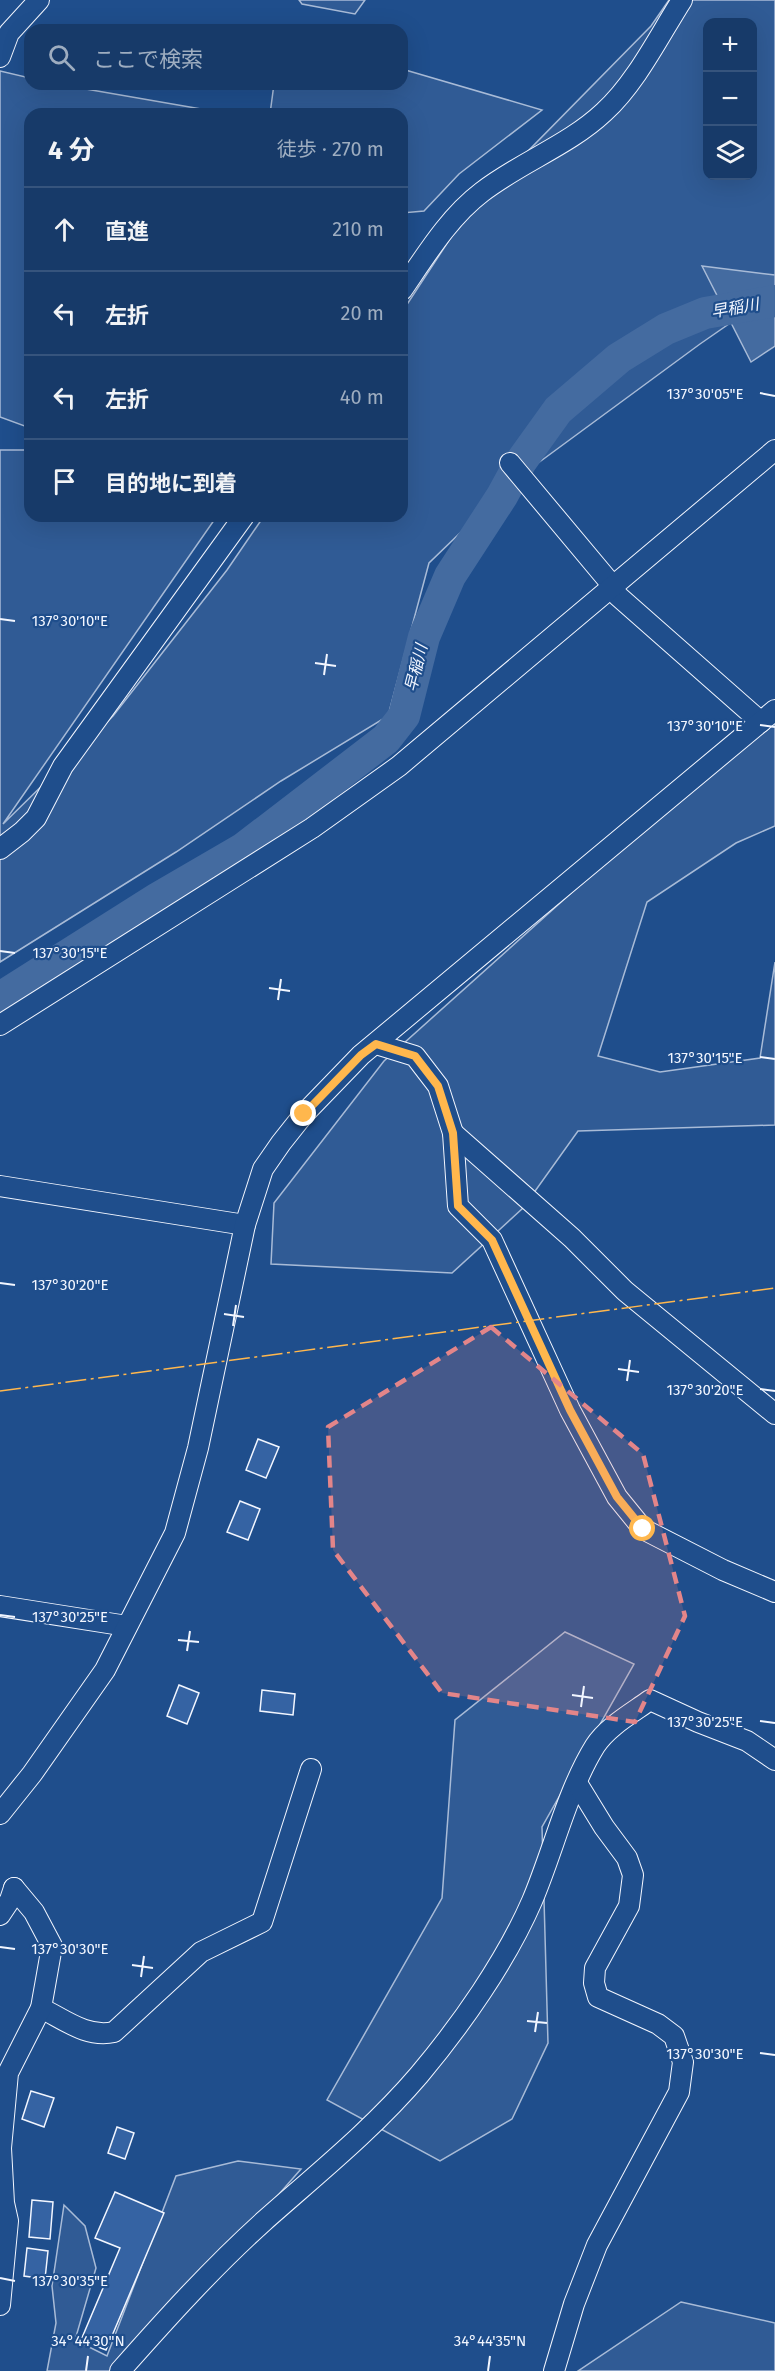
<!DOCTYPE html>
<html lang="ja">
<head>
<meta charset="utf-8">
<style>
  :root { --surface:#173a69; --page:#244571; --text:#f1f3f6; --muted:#9eadc0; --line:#36547d }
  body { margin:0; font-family:"Fira Sans","Noto Sans JP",sans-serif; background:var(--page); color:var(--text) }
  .controls { position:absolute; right:18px; top:18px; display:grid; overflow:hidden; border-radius:12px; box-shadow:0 6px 24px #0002 }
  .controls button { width:54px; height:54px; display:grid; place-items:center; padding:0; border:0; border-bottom:2px solid var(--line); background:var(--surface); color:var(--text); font:30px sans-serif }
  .stop { position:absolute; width:18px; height:18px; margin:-14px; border:4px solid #ffb74d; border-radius:50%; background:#fff }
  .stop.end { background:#ffb74d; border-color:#fff; box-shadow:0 2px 6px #0008 }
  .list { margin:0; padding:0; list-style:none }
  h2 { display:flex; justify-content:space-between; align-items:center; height:78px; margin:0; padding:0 24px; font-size:26px }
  h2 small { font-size:20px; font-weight:400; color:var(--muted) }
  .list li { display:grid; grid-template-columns:39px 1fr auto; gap:18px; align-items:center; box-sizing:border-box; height:84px; padding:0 24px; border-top:2px solid var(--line) }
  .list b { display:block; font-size:22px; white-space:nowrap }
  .list em { font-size:20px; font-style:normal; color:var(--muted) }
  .icon { flex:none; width:33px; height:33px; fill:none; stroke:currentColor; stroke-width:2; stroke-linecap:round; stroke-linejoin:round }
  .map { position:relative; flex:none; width:775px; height:2371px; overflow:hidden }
  .search { position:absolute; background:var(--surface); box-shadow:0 6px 24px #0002; left:24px; top:24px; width:384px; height:66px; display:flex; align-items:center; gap:15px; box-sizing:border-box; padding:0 21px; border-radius:18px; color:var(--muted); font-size:22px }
  .panel { position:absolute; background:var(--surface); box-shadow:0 6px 24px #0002; left:24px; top:108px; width:384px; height:414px; border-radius:18px }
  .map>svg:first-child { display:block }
</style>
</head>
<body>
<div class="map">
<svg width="775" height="2371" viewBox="0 0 775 2371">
  <rect width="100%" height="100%" fill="#1f4e8c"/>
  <g fill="#305b95" stroke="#a8bbd7" stroke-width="1.5" fill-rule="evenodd">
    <path d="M299 0H365L355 14 302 4Z"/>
    <path d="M669 0H775V292L700 344 515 480 429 563 388 716 281 781 176 852 0 962V450H30V516H217L3 824 113 716 227 570 264 516H402V312L467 213 651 26ZM708 22H752V176H708Z"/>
    <path d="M402 69 542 110 459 174 424 211 402 213V114H270L274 84H402Z"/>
    <path d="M0 71 30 78V84H57L230 114H30V428L0 417Z"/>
    <path d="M775 710V826L736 843 647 902 598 1056 660 1072 760 1058 775 962V1125L578 1131 523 1208 452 1273 271 1264 274 1203 384 1061Z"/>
    <path d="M565 1632 634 1664 542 1827 548 2043 512 2119 440 2161 327 2100 442 1898 455 1720Z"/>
    <path d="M238 2161 301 2169 124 2371H47L56 2323 52 2286 64 2205 85 2226 96 2268 75 2340 107 2356 176 2176Z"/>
    <path d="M681 2302 775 2323V2371H578Z"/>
  </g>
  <path fill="#446ba0" stroke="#a8bbd7" stroke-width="1.5" d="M702 266 775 275V346L751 362Z"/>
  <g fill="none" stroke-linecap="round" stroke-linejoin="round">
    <path stroke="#446ba0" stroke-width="32" d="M0 998 158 898 244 848 386 739 404 716 424 637 450 576 502 496 520 463 558 410 619 358 666 329 705 313 775 301"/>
  </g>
  <g fill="#3563a3" stroke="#f2f6ff" stroke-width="1.5">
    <path d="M258 1439 279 1447 266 1478 246 1470Z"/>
    <path d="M240 1501 260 1509 248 1540 227 1532Z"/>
    <path d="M179 1685 199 1693 187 1724 167 1716Z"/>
    <path d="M262 1690 295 1694 293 1715 260 1711Z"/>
    <path d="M31 2091 54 2098 44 2127 22 2119Z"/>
    <path d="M117 2127 134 2133 125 2159 108 2153Z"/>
    <path d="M115 2192 164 2213 106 2350 81 2340 120 2248 95 2238Z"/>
    <path d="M32 2200 53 2202 50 2239 29 2237Z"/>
    <path d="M27 2248 48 2251 45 2279 24 2276Z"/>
  </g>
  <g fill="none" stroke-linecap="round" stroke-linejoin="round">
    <defs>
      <g id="minor">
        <path d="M0 57 9 33 39 0"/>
        <path d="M402 290C426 255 449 217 482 192 521 162 569 145 604 112 636 83 659 36 682 0"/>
        <path d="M510 463 612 585 618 596 761 722"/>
        <path d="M0 849 22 832 36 818 63 766 244 516"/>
        <path d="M0 1025 312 828 399 766 775 450"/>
        <path d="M376 1044 415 1056 438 1086 453 1133 458 1206 492 1240 570 1410 617 1497 643 1529 723 1570 775 1592"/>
        <path d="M453 1133 572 1238 625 1291 775 1414"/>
        <path d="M0 1186 245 1225"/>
        <path d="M0 1606 127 1626"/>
        <path d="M0 1814 32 1774 105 1670 175 1533 198 1448 245 1225 263 1169 281 1143 304 1114 361 1055 775 710"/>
        <path d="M0 1915 10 1900 14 1888"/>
        <path d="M41 2008C65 2020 87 2038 114 2032L201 1952 262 1922 311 1769"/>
        <path d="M0 2305 8 2221 4 2203 1 2148 8 2073 41 2008 52 1946 34 1912 14 1888"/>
        <path d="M120 2371C166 2319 212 2268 264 2221 317 2174 372 2130 419 2075 461 2025 506 1961 532 1901 553 1852 567 1791 595 1746 607 1727 632 1713 650 1700L698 1722 747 1741 775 1760"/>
        <path d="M554 2371 574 2304 597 2245 679 2092 683 2062 674 2036 658 2024 598 1997 594 1983 595 1968 629 1906 633 1875 627 1858 604 1827 577 1783"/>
      </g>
    </defs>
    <use href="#minor" stroke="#f2f6ff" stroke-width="22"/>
    <use href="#minor" stroke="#1f4e8c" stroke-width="20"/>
    <path stroke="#ffb74d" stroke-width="1.5" stroke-dasharray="21 4.5 3 4.5" stroke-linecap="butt" d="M0 1391 775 1288"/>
  </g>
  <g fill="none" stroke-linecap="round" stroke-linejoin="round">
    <path stroke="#ffb74d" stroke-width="8" d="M304 1114 361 1055 376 1044 415 1056 438 1086 453 1133 458 1206 492 1240 570 1410 617 1497 643 1529"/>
  </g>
  <path fill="#e38589" fill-opacity="0.2" stroke="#e38589" stroke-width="4.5" stroke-dasharray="12 8" stroke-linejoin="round" d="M491 1327 643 1454 685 1616 635 1722 442 1693 333 1550 328 1427Z"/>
  <path fill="none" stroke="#f2f6ff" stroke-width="2" d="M760 393 775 396M0 619 15 621M315 663 336 666M324 675 327 654M760 725 775 727M0 951 15 953M269 988 290 991M278 1000 281 979M760 1057 775 1059M0 1283 15 1285M224 1314 244 1317M233 1326 236 1305M618 1369 639 1372M627 1381 630 1360M760 1389 775 1391M0 1615 15 1617M178 1640 199 1642M187 1651 190 1631M572 1695 593 1698M581 1707 584 1686M760 1721 775 1723M0 1947 15 1949M132 1965 153 1968M141 1977 144 1956M527 2021 547 2023M535 2032 538 2012M760 2053 775 2055M0 2278 15 2281M86 2371 88 2356M488 2371 490 2356"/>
  <g text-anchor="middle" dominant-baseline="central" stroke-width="4.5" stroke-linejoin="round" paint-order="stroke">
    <g font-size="16" font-style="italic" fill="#f2f6ff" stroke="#1f4e8c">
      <text transform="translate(735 308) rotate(-10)">早稲川</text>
      <text transform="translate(416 668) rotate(-76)">早稲川</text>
    </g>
  </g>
  <g font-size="15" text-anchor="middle" fill="#f2f6ff" stroke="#1f4e8c" stroke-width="4.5" stroke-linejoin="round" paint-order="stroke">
    <text x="705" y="399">137°30'05"E</text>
    <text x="70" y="626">137°30'10"E</text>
    <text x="705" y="731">137°30'10"E</text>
    <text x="70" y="958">137°30'15"E</text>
    <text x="705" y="1063">137°30'15"E</text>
    <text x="70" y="1290">137°30'20"E</text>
    <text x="705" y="1395">137°30'20"E</text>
    <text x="70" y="1622">137°30'25"E</text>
    <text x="705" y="1727">137°30'25"E</text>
    <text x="70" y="1954">137°30'30"E</text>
    <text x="705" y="2059">137°30'30"E</text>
    <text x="70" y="2286">137°30'35"E</text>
    <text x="88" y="2346">34°44'30"N</text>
    <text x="490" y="2346">34°44'35"N</text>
  </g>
</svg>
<div class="controls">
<button>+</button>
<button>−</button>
<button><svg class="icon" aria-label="layers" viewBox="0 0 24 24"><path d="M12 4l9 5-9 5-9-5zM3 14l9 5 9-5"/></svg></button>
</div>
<div class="stop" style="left:643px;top:1529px"></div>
<div class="stop end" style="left:304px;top:1114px"></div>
<div class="search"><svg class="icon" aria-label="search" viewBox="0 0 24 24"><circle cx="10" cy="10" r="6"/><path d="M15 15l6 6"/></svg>ここで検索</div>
<section class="panel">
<h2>4 分<small>徒歩 · 270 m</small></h2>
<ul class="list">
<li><svg class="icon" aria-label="ahead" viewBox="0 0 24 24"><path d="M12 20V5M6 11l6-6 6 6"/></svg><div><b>直進</b></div><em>210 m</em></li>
<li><svg class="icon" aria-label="left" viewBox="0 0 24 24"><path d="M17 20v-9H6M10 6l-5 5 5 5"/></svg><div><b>左折</b></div><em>20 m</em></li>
<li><svg class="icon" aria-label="left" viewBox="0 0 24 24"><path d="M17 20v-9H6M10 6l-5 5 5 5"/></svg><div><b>左折</b></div><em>40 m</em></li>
<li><svg class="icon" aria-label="arrive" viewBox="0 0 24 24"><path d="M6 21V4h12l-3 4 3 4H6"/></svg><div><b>目的地に到着</b></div></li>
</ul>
</section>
</div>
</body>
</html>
